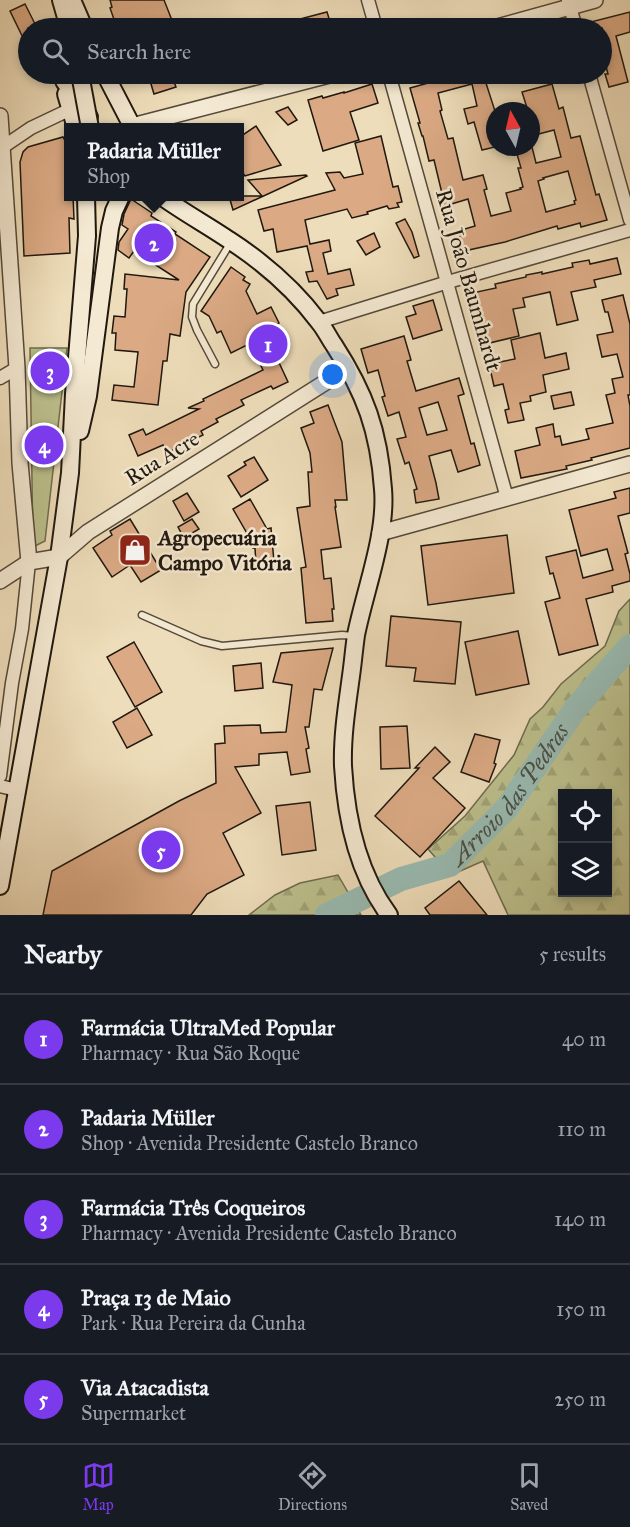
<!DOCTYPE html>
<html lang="en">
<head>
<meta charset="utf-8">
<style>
  :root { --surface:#171b24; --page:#20242c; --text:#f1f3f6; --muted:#9ea1a6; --line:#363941; --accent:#7c3aed }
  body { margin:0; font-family:"IM FELL Great Primer",serif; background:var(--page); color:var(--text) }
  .controls { position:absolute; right:18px; bottom:18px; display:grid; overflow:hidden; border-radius:0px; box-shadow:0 3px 9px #0003 }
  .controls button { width:54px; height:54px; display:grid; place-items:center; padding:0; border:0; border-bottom:2px solid var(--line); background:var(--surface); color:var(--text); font:30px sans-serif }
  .compass { position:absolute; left:486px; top:102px; width:54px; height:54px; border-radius:50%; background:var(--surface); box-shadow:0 3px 9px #0003; rotate:352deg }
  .you { position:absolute; left:333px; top:375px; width:21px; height:21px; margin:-15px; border:4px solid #fff; border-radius:50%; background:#1a73e8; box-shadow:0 0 0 9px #1a73e833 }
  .badge { display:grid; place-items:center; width:39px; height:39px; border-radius:50%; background:var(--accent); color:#fff; font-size:20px; font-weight:700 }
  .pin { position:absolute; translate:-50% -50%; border:3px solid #fff; box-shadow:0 2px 6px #0006 }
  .popup { position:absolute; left:64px; top:123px; width:180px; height:78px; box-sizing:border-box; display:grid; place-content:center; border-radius:0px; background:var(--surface); filter:drop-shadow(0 2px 4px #0005); font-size:20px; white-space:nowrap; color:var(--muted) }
  .popup b { font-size:22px; color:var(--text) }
  .popup::after { content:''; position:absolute; left:50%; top:100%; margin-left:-12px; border:12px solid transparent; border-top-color:var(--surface) }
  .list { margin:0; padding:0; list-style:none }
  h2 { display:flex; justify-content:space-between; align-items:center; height:78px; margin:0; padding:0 24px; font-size:26px }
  h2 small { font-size:20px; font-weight:400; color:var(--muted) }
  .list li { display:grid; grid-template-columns:39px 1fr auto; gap:18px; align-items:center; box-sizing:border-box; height:90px; padding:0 24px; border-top:2px solid var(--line) }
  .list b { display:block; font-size:22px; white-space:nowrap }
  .list p { margin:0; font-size:20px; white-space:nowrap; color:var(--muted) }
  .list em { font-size:20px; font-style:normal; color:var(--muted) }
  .icon { flex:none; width:33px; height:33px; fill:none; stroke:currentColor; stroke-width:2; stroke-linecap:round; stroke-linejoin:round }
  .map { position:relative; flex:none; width:630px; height:915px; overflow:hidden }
  .search { position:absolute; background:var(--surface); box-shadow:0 3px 9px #0003; left:18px; right:18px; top:18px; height:66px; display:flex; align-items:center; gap:15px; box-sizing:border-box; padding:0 21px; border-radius:33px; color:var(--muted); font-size:22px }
  .sheet { height:528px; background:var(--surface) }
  nav { display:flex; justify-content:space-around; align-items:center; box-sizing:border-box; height:84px; border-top:2px solid var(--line); background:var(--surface); font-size:16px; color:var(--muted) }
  nav a { display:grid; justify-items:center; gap:3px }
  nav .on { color:var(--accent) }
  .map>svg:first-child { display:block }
</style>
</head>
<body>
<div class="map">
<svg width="630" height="915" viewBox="0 0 630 915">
  <defs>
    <pattern id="forest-firs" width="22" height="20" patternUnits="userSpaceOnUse" patternTransform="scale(1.5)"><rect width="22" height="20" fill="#bcc08d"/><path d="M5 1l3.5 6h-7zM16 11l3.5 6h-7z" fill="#a1a478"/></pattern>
  </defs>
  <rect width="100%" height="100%" fill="#eeddba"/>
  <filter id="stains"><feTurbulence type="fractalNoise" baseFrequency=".00333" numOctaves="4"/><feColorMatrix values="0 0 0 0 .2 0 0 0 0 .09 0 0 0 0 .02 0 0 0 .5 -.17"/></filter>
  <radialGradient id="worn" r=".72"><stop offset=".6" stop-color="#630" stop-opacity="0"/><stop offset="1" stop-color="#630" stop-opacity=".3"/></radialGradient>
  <g fill="url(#forest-firs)" stroke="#6e6c4e" stroke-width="1.5" fill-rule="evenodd">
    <path d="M630 599V915H508L483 861 451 875 428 849 465 816 514 755 530 719 543 707 561 684 605 646 619 611ZM562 794H608V892H562Z"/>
    <path d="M338 875 361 915H249L275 895 300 883Z"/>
  </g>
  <path fill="#bcc08d" stroke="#6e6c4e" stroke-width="1.5" d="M30 348H67L45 541 33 547Z"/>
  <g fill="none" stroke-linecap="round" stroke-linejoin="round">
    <path stroke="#99bbb2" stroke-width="24" id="s1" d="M327 915 401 879 450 865 507 808 576 708 630 646"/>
  </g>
  <g fill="#dbaa85" stroke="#20180f" stroke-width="1.5" fill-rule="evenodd">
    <path d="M110 0H164L175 28H117L110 8 112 7Z"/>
    <path d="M25 4 37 28H28V48L10 11Z"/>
    <path d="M327 12 332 28H303L300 19Z"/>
    <path d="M630 12V32L616 36 628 82 609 87 605 74H608L602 50V28H584L583 24Z"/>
    <path d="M148 74H171L176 87 154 94Z"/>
    <path d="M437 74H496L497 77 485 80 495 111V147L482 150 474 122 468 124 464 109 477 106 472 84 438 93 442 110 440 111 448 139 453 138 463 180 483 175 487 189 484 190 491 216 511 211 506 193 521 189 520 188 523 187 518 168H521L515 147H532L536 163 561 157 554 130 531 136V111H528L522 92 552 84 559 109 563 107 571 138 580 136 596 195 599 194 607 220 581 227 580 223 558 229 557 226 505 242 464 251 458 231 475 226 468 199 445 206 434 160 429 161 423 136H422L418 123H420L410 88 439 80ZM568 171 576 200 574 201 575 204 546 212 538 181 544 179 543 178Z"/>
    <path d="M372 84 378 103 350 112 359 140 323 151 308 100 322 96 323 98 344 92V93Z"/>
    <path d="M288 107 297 120 288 125 276 112Z"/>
    <path d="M256 126 281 165 245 176 240 169V137Z"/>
    <path d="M381 136 393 187 398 186 402 202 397 203 399 207 389 209 387 206 367 212 368 214 352 218 347 209 305 220 310 244 329 240 331 251 323 253 328 274 350 269 354 285 336 289 338 295 327 299 317 281 309 282 306 272 313 271 307 246 277 252 273 229 264 231 258 210 335 190 326 173 340 172 344 178 363 174 355 143Z"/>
    <path d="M63 137 69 148V196H73L74 219 69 218 70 253 24 256 20 162 23 152 28 147Z"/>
    <path d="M306 175 307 176 233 210 229 196H262L248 180Z"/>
    <path d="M131 199 152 213 151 216 176 232 175 234 210 257 186 292 180 336 170 334 167 361H163L158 405 112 400 114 385 134 387 138 352 115 350 116 333H112L114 316 125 317 127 289H124L125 274 179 280 134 251 129 258 118 250 119 242 128 229 122 225 124 214Z"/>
    <path d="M405 219 412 232 419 256 414 258 396 223Z"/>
    <path d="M374 233 380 247 366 255 357 241Z"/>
    <path d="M617 258 621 274 594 280 596 287 571 292 578 320 557 325 550 292 523 298 525 307 513 309 519 336 481 345 476 323 479 322 472 293 496 288 495 284 526 277V275L542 272V274L573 267 572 263 589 260 590 264Z"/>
    <path d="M231 267 245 277 243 280 250 284 246 291 257 314 271 307 279 323 276 325 288 347 275 354 288 382 273 389 271 386 241 400 244 405 216 419 218 422 201 431 203 435 167 453 163 445 138 456 129 435 143 429 146 435 199 409 188 408 204 401 203 399 263 370 249 344 231 353 221 331 217 333 209 316 201 311Z"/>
    <path d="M623 295 630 324V395H628L630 406V448L591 458 592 460 566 466 567 469 521 478 515 451 540 445 536 428 553 424 555 437 560 436 562 445 589 439 586 429 613 423 606 395 615 393 612 379 623 377 617 354 602 357 597 335 613 332 608 312H605L602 300Z"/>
    <path d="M433 300 442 330 413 339 406 317 416 314 413 306Z"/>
    <path d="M540 333 545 358 566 353 569 369 543 375 546 392 530 396 531 401 520 403 524 420 508 423 505 410 509 409 503 384 494 386 489 364 515 359 511 340Z"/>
    <path d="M404 336 411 360 407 361 416 391 459 378 464 394 458 396 471 444 474 443 480 465 458 472 451 450 429 456 436 483 439 499 416 503 414 490 417 489 409 462 405 464 397 439 406 437 399 412 388 416 382 397 385 396 378 370 368 373 361 349ZM438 402 447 430 427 435 419 408Z"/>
    <path d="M59 359 61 380 41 382 39 361Z"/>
    <path d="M571 392 574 405 554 409 551 396Z"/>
    <path d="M328 405 342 442 347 500H335L336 507H335L341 547 321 550 324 579 331 578 334 609H332L333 621 306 623 301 568 306 567 297 508 310 506 308 472H312L310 453 301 428 314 423 310 412Z"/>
    <path d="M254 457 268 480 241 497 228 476 246 465 244 462Z"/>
    <path d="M630 488V513L618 516 628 553 625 554 630 574V581L612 586 613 592 586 599 598 645 559 655 545 602 560 598 553 573 550 574 546 557 576 550 583 578 613 570 607 549 581 556 569 510 616 498 614 492Z"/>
    <path d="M187 493 199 512 184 521 173 501Z"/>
    <path d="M250 499 267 529 271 528 274 562 256 564 255 548H253L252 542 233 509Z"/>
    <path d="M130 519 161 570 141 582 130 565 112 577 93 548 112 535 110 531Z"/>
    <path d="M192 519 199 529 184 538 178 527Z"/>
    <path d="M507 535 514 593 428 605 421 546Z"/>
    <path d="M391 616 461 622 455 684 414 681 416 668 386 666Z"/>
    <path d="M518 631 529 684 476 695 465 642Z"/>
    <path d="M134 642 162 692 135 707 107 657Z"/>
    <path d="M333 648 322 690 314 689 309 727H305L309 748 306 749 310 772 291 775 287 752 259 754V765L235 767 261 813 223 833 244 875 207 894 191 915H43L52 871 179 801 216 783 215 744 225 743 224 726 260 725 261 733 286 732 292 685 273 682 281 653Z"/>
    <path d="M261 663 263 688 235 691 233 666Z"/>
    <path d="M137 708 152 735 127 748 113 722Z"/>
    <path d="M407 726 410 768 381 769 380 727Z"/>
    <path d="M475 734 500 740 494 763 496 764 489 782 461 772Z"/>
    <path d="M435 747 450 762 433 778 465 808 420 857 375 816 419 768H415Z"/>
    <path d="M310 802 316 850 282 855 276 806Z"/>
    <path d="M459 881 487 915H430L425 908Z"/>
  </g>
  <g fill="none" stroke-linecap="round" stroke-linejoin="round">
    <defs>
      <g id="service">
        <path d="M215 364 197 330 192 317 193 304 231 242"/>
        <path d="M142 615 201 641 222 646 342 635 355 636"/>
      </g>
      <g id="minor">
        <path d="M368 0 376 28"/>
        <path d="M568 0 576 28"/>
        <path d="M389 74 507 498"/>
        <path d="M589 74 630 220"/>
        <path d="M0 149 31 128 71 109"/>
        <path d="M319 322 448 282 630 230"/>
        <path d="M0 378 17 368"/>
        <path d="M0 776 12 683 22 629 29 562"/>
        <path d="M0 786 17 790"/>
      </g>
      <g id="tertiary">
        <path d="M494 28 595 0"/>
        <path d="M0 116 17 368 20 463 29 562"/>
        <path d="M132 126 333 74"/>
        <path d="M380 533 630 464"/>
        <path d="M0 581 29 562 59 557 88 532 348 368"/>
      </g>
      <g id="secondary">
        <path d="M61 0 69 28"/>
        <path d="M72 0 84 28"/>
        <path d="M105 74 133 128"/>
        <path d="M64 81 89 117"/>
        <path d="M66 94 76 128"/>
        <path d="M161 196C183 212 207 225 229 240 263 262 295 290 319 322 325 329 329 338 334 345 365 393 379 431 383 489 387 534 365 590 356 635 354 649 353 662 351 676 347 705 342 737 343 766 346 819 357 872 389 915"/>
        <path d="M80 431 88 396 110 228 114 211 121 196"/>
        <path d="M0 886 59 557 70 473 74 394 87 236 86 196"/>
      </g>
    </defs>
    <use href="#service" stroke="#54493a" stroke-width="9"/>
    <use href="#minor" stroke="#54493a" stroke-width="15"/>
    <use href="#tertiary" stroke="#54493a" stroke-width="18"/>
    <use href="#secondary" stroke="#20180f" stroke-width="20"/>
    <use href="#service" stroke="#f4e9d2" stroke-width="6"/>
    <use href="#minor" stroke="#f4e9d2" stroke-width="12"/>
    <use href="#tertiary" stroke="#f4e9d2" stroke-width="15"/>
    <use href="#secondary" stroke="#f4e9d2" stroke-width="16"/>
    <defs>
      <path id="secondary-bridge" d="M80 74 90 128"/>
    </defs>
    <use href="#secondary-bridge" stroke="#20180f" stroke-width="20" stroke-linecap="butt"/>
    <use href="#secondary-bridge" stroke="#f4e9d2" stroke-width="16"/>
  </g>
  <defs>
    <symbol id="shop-square" viewBox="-11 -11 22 22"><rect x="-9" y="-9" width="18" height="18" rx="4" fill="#8f2418" stroke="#f4e9d2"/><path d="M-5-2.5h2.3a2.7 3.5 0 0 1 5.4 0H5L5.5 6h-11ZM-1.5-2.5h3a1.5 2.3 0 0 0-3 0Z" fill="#fff"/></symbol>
  </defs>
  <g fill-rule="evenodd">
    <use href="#shop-square" x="116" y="531" width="38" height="38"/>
  </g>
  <g text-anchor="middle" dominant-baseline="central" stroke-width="5" stroke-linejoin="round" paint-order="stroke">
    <g font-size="22" fill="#20180f" stroke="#f4e9d2">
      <text transform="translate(469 280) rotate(74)">Rua João Baumhardt</text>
      <text transform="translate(162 458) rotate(-32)">Rua Acre</text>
    </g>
    <g font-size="22" font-weight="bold" fill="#20180f" stroke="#f4e9d2" text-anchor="start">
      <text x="158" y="537">Agropecuária<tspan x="158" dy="25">Campo Vitória</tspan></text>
    </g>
    <g font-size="24" font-style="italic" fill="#4a5148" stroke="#f4e9d2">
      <text stroke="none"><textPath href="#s1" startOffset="226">Arroio das Pedras</textPath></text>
    </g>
  </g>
  <rect width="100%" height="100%" filter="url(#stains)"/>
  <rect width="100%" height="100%" fill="url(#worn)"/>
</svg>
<div class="controls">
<button><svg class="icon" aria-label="locate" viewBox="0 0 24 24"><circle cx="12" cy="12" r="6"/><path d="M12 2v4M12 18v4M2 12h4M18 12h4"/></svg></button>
<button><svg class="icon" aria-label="layers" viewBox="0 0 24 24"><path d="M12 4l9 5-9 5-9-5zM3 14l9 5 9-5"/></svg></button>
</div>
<svg class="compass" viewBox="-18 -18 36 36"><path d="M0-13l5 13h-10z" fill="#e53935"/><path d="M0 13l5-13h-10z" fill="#9ea1a6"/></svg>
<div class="you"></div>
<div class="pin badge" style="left:268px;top:344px">1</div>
<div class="pin badge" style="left:154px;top:243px">2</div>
<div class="popup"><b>Padaria Müller</b>Shop</div>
<div class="pin badge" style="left:50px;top:371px">3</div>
<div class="pin badge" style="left:44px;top:445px">4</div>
<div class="pin badge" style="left:161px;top:850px">5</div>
<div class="search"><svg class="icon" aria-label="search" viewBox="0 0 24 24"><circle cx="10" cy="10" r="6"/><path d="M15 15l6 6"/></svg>Search here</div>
</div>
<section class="sheet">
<h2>Nearby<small>5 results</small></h2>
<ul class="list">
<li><span class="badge">1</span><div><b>Farmácia UltraMed Popular</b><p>Pharmacy · Rua São Roque</p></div><em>40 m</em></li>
<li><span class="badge">2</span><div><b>Padaria Müller</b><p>Shop · Avenida Presidente Castelo Branco</p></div><em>110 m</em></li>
<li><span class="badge">3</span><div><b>Farmácia Três Coqueiros</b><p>Pharmacy · Avenida Presidente Castelo Branco</p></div><em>140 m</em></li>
<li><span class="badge">4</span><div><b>Praça 13 de Maio</b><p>Park · Rua Pereira da Cunha</p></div><em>150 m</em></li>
<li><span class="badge">5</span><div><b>Via Atacadista</b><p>Supermarket</p></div><em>250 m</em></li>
</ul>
</section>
<nav>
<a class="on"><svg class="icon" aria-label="map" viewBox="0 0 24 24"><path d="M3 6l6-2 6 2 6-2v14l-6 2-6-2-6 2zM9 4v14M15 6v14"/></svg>Map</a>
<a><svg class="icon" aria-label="directions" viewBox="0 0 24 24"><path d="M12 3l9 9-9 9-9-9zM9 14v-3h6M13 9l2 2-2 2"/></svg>Directions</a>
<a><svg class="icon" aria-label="saved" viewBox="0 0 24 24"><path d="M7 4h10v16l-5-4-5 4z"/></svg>Saved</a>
</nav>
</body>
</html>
